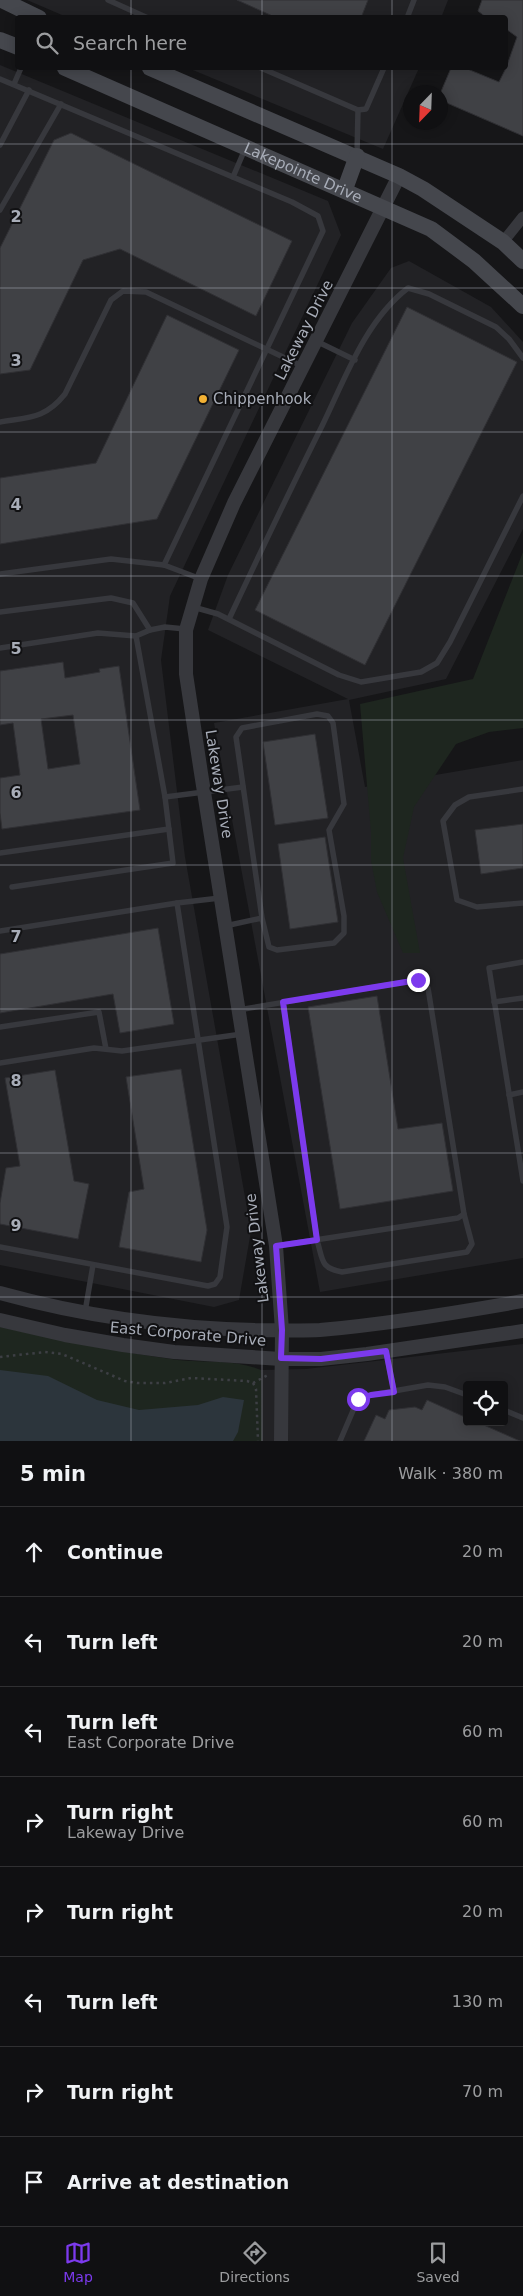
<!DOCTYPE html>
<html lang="en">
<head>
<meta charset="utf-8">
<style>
  :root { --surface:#101012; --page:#1e1e20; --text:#f1f3f6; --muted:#9c9d9f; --line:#303032; --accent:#7c3aed }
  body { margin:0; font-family:"DejaVu Sans",sans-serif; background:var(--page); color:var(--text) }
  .controls { position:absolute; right:15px; bottom:15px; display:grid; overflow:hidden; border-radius:5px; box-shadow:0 2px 12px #0003 }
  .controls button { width:45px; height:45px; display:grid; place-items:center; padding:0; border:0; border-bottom:1px solid var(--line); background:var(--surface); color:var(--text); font:25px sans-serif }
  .compass { position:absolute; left:403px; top:85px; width:45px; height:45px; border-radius:50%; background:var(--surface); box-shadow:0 2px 12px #0003; rotate:203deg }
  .stop { position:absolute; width:15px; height:15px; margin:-11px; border:4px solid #7c3aed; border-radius:50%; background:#fff }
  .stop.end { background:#7c3aed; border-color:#fff; box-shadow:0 1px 5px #0008 }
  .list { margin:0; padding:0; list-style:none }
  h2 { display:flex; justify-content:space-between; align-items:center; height:65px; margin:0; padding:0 20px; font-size:21px }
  h2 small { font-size:16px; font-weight:400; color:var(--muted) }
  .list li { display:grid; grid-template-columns:32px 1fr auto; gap:15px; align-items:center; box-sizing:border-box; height:90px; padding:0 20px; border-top:1px solid var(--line) }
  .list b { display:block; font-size:19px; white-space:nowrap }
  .list p { margin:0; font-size:16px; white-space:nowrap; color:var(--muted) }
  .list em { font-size:16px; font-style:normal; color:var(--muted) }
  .icon { flex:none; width:28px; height:28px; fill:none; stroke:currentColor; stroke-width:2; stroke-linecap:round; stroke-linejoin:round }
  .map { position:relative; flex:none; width:523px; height:1441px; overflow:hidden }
  .search { position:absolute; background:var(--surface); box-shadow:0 2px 12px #0003; left:15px; right:15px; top:15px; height:55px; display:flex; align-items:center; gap:12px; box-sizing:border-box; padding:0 18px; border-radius:5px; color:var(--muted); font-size:19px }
  .sheet { height:785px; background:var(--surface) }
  nav { display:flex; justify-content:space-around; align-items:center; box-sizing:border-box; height:70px; border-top:1px solid var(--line); background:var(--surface); font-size:14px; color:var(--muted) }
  nav a { display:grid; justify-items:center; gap:2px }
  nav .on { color:var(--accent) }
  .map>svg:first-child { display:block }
</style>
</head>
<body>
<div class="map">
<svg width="523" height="1441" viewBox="0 0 523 1441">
  <rect width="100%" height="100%" fill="#161618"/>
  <g fill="#222225" fill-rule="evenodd">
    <path d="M27 0H448L441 18H69Z"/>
    <path d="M0 65 328 201 341 235 170 596 161 660 185 857 251 1231 239 1300 214 1307 0 1265Z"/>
    <path d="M188 68H419L383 149Z"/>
    <path d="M409 261 491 307 523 342V529L446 679 349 700 365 787 523 760V1258L320 1292 214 723 348 699 208 630 228 575 352 323 391 268Z"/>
    <path d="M523 1344V1441H262L261 1370 306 1369ZM467 1385H504V1422H467Z"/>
  </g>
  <g fill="#1e261f">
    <path d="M523 552V728L489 732 456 744 414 807 403 858 420 953H403L377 892 371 861V832L360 704 473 679Z"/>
    <path d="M0 1327C59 1340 118 1352 178 1360 205 1363 235 1359 261 1370L262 1441H0Z"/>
  </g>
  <path fill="#2c353c" d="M0 1370 48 1376 97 1400 139 1410 198 1405 223 1397 244 1400 238 1432 233 1441H0Z"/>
  <g fill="#404145" stroke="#303034" fill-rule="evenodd">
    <path d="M237 0H368L361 18H277Z"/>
    <path d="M482 0H523V136L440 100V94L451 68H465L499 82 506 68 517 37 506 29V18H487L478 11Z"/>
    <path d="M71 133 292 241 256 316 120 249 83 260 30 370 0 374V248L54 140Z"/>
    <path d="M407 307 517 362 365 665 255 610Z"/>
    <path d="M167 315 239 350 157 519 0 544V478L96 463Z"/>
    <path d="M63 662 65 678 100 672 99 669 119 666 140 810 2 829 0 813V778L20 775 13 723 0 725V671ZM73 715 80 764 48 769 41 719Z"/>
    <path d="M315 734 328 818 275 825 263 742Z"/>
    <path d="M523 824V868L481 874 475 830Z"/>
    <path d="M325 837 338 922 290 929 278 844Z"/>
    <path d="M158 928 174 1024 120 1033 113 994 0 1013V954Z"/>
    <path d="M377 996 398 1129 442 1123 453 1191 340 1209 308 1007Z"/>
    <path d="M181 1069 207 1230 201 1262 119 1247 129 1192 144 1189 126 1077Z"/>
    <path d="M55 1070 74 1181 89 1184 78 1239 0 1224V1203L6 1168 20 1166 5 1078Z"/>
    <path d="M427 1400 467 1418V1422H477L520 1441H364L376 1415 385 1419 389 1410 415 1407 422 1410Z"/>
  </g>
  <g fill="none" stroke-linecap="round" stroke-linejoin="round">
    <g stroke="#3d3f44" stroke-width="2.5" stroke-dasharray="2.5 4" stroke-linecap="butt">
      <path d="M0 1357 45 1352 62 1354 125 1381 137 1383H165L191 1378 247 1381 253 1383 256 1389 258 1441"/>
      <path d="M253 1383 268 1375"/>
    </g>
    <g stroke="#37383d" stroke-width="5.5">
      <path d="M108 0 148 18"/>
      <path d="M407 18 414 0"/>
      <path d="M261 68 358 110 366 109 384 68"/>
      <path d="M0 79 292 202 318 216 323 231 164 565"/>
      <path d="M14 84 21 68"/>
      <path d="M0 145 29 90"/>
      <path d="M357 154 358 110"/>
      <path d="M233 177 245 149"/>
      <path d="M0 210 61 104"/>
      <path d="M316 341 355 360"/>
      <path d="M0 422C29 417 45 419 65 394L111 300 123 291 146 292 302 366"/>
      <path d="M0 574 111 559 164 565 201 579"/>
      <path d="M193 607 218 614 339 675 361 682 421 672 437 663 450 642 523 496"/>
      <path d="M0 612 111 598 133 603 150 630"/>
      <path d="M229 619C259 555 290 490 322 426 345 379 365 321 408 288L429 294 496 327 509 339 523 358"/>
      <path d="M136 636 165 797"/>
      <path d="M0 648 98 633 136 636 150 630 165 627 185 629"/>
      <path d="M523 789 469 797 455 805 443 821 457 900 477 907 523 903"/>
      <path d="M0 853 169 829"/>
      <path d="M12 887 173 863 165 797 243 787"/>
      <path d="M177 903 220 898"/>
      <path d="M225 926 262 918 269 947 277 950 334 943 344 933V916L329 830 344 804 333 723 328 716 317 714 242 728 236 737 262 918"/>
      <path d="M0 931 177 903 227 1227 220 1277 215 1284 208 1286 0 1247"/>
      <path d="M523 962 489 968 523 1181"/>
      <path d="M283 1002 317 1240C323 1260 320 1268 342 1272L467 1252 472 1244 464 1214"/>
      <path d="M494 1002 523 998"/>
      <path d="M238 1010 417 980 428 988 464 1214 458 1218 276 1246"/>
      <path d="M0 1027 99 1012 106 1049"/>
      <path d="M0 1063 94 1048 122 1051 242 1034"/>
      <path d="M509 1095 523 1092"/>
      <path d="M85 1312 93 1265"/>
      <path d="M386 1352 394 1391"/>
      <path d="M504 1410 523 1418"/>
      <path d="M340 1441 358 1399 371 1395 428 1385 445 1387 467 1395"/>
    </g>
    <path stroke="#37383d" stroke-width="11" d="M503 242 523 217"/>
    <g stroke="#37383d" stroke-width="14">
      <path d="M0 1293C83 1316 170 1328 255 1330 277 1330 298 1331 320 1330 388 1324 455 1313 523 1301"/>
      <path d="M0 1320 65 1335 123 1345 174 1352 281 1359H321L367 1354 523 1331"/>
      <path d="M281 1441 282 1330 276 1246 201 773 186 674V630L201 579 234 503 399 176"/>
    </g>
    <g stroke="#45474d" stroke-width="16">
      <path d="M2 0 39 18"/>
      <path d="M0 40 18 47"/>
      <path id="s1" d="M65 68 431 229 474 261 523 306"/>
      <path d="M150 68 399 176 423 189 503 242 523 261"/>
      <path d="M345 189 357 156"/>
    </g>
  </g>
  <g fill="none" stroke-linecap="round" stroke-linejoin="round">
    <path stroke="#7c3aed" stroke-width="6" d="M358 1399 371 1395 394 1392 386 1351 321 1359 281 1358 282 1330 276 1246 317 1240 283 1002 418 980"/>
  </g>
  <path fill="none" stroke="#a8adb8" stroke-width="1" stroke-opacity="0.55" d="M131 0V18M262 0V18M392 0V18M131 68V1441M262 68V1441M392 68V1441M0 144H523M0 288H523M0 432H523M0 576H523M0 720H523M0 865H523M0 1009H523M0 1153H523M0 1297H523"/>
  <circle fill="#f2b134" stroke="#111113" stroke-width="2" cx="203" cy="399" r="5"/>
  <g text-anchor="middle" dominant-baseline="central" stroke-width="4" stroke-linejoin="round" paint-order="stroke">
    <g font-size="15" fill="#a8adb8" stroke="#111113">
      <text stroke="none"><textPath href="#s1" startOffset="260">Lakepointe Drive</textPath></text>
      <text transform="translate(304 330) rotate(-63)">Lakeway Drive</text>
      <text transform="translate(219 784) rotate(81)">Lakeway Drive</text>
      <text transform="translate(257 1248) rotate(-97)">Lakeway Drive</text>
      <text transform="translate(188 1334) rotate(5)">East Corporate Drive</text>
    </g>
    <g font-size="15" fill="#a8adb8" stroke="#111113" text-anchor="start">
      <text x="213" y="399">Chippenhook</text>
    </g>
  </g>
  <g font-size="16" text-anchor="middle" font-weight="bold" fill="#a8adb8" stroke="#111113" stroke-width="4" stroke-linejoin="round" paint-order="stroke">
    <text x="16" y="222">2</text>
    <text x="16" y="366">3</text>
    <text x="16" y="510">4</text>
    <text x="16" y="654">5</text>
    <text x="16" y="798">6</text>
    <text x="16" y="942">7</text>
    <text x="16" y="1086">8</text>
    <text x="16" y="1231">9</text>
  </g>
</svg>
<div class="controls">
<button><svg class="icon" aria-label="locate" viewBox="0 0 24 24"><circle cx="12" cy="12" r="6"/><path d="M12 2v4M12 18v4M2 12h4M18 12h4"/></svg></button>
</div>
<svg class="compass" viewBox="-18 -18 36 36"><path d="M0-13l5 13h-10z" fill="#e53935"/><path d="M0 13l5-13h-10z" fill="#9c9d9f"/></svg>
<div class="stop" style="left:358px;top:1399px"></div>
<div class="stop end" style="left:418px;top:980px"></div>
<div class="search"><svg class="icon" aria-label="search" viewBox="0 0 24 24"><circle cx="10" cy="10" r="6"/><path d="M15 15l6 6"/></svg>Search here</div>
</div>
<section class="sheet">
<h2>5 min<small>Walk · 380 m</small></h2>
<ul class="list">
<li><svg class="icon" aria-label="ahead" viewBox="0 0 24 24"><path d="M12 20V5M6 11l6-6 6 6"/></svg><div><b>Continue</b></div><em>20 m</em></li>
<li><svg class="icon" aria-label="left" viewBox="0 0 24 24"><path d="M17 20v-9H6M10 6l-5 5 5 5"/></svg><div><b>Turn left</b></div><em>20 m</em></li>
<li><svg class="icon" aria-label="left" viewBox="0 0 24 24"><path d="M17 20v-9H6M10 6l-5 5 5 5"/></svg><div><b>Turn left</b><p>East Corporate Drive</p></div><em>60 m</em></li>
<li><svg class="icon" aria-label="right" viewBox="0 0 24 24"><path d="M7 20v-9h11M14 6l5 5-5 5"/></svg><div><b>Turn right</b><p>Lakeway Drive</p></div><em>60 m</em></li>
<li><svg class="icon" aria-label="right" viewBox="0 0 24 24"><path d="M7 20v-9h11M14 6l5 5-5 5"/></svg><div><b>Turn right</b></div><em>20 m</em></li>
<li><svg class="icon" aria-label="left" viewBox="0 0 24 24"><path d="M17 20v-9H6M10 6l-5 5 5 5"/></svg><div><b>Turn left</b></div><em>130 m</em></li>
<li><svg class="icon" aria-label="right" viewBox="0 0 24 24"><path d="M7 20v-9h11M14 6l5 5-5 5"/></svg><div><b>Turn right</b></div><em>70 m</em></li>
<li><svg class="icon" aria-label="arrive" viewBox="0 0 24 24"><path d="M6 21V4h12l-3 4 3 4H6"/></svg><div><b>Arrive at destination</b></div></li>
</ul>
</section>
<nav>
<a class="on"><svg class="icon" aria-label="map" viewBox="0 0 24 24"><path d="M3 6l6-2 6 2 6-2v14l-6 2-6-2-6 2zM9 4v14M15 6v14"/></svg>Map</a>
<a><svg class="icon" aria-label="directions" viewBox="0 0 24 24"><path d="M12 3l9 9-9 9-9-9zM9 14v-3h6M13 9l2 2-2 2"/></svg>Directions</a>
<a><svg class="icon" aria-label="saved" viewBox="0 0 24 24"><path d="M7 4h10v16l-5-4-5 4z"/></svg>Saved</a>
</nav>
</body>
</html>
